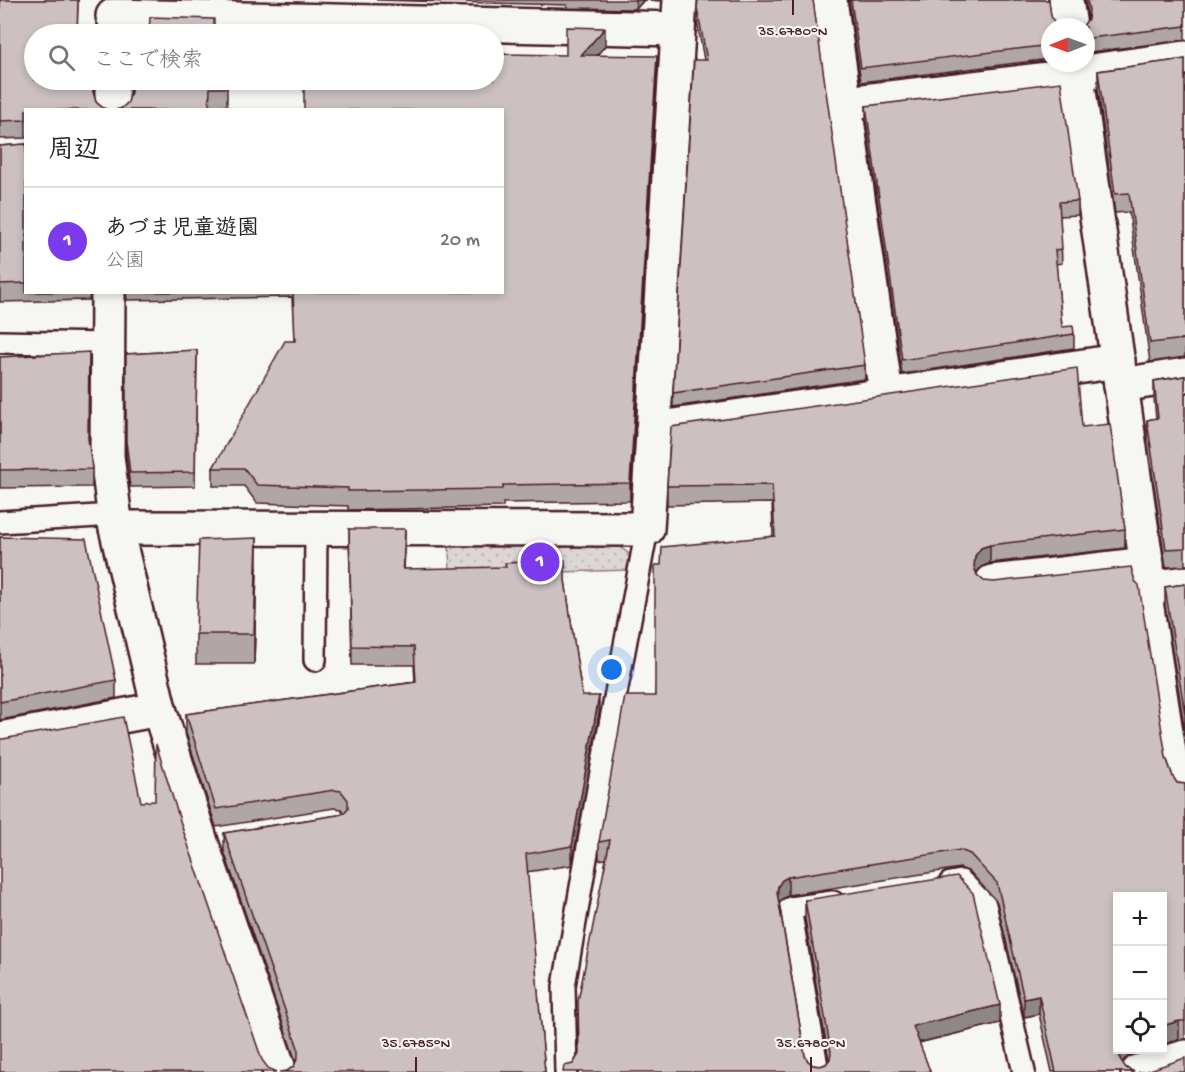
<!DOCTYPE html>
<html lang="ja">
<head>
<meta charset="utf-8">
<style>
  :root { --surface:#fff; --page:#f2f2f2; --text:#222; --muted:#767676; --line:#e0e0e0; --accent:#7c3aed }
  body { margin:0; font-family:"Gochi Hand","Klee One",sans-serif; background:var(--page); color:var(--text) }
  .controls { position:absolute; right:18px; bottom:18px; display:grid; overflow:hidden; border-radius:0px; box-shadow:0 3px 9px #0003 }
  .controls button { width:54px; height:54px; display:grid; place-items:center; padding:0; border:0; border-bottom:2px solid var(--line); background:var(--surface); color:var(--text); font:30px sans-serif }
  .compass { position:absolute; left:1041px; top:18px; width:54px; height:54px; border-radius:50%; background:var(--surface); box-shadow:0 3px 9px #0003; rotate:269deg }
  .you { position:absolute; left:612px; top:670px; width:21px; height:21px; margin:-15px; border:4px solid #fff; border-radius:50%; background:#1a73e8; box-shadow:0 0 0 9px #1a73e833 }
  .badge { display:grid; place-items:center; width:39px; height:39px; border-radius:50%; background:var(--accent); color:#fff; font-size:20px; font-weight:700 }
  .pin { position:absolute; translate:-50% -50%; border:3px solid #fff; box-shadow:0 2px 6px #0006 }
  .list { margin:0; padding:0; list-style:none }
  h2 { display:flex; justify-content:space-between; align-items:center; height:78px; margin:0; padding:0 24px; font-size:26px }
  h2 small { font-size:20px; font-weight:400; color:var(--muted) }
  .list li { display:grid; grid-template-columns:39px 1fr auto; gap:18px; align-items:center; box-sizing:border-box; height:108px; padding:0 24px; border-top:2px solid var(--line) }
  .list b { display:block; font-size:22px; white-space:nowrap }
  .list p { margin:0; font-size:20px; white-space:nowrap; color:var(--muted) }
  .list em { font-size:20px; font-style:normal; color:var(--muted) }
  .icon { flex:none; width:33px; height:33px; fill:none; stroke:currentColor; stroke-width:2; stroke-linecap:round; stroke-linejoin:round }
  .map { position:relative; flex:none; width:1185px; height:1072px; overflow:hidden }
  .search { position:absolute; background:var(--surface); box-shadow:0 3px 9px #0003; left:24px; top:24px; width:480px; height:66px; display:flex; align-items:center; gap:15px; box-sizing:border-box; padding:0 21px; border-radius:33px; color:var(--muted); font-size:22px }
  .panel { position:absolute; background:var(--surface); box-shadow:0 3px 9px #0003; left:24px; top:108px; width:480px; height:186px; border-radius:0px }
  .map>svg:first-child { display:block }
</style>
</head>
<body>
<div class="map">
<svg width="1185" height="1072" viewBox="0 0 1185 1072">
  <defs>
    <pattern id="park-dots" width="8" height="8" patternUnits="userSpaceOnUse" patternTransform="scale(1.5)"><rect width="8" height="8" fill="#ddd6d5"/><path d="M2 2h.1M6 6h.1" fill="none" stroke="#bfb7b7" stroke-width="1.8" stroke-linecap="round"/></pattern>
  </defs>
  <rect width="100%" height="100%" fill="#f6f6f2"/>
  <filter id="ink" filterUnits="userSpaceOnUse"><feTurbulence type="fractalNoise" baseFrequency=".0167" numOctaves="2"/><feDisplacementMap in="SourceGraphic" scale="12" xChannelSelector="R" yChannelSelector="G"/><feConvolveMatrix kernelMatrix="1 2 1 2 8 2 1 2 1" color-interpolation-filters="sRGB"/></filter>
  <g filter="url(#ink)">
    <path fill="url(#park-dots)" stroke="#947a80" stroke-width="1.5" d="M615 543 629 554 631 570 450 575 449 545Z"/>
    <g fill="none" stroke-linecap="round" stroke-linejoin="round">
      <defs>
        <g id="lane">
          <path d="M0 342 107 344"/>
          <path d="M0 522 114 515"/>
          <path d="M1150 588 1178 771 1185 791"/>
          <path d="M315 660 316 529"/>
          <path d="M950 883 961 881 985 905 1024 1072"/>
          <path d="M566 1072 564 986 599 783 647 529"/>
          <path d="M818 1072 790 908 833 902"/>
        </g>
        <g id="street">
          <path d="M830 0 886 394"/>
          <path d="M1066 0 1070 27"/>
          <path d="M113 16 677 29"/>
          <path d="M1075 63 1150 588 1185 583"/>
          <path d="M847 103 1057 78 1076 73 1185 58"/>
          <path d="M112 110V80"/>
          <path d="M108 292 107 456 116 528 159 709 201 842 280 1072"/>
          <path d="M1121 385 1185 375"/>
          <path d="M653 429 1118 361"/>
          <path d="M116 528 647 529 680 0"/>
          <path d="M992 582 1147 564"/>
          <path d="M0 739 159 709"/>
          <path d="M1138 1072 1185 1057"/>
        </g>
      </defs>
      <use href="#lane" stroke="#4a1f2b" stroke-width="26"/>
      <use href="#street" stroke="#4a1f2b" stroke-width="38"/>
      <use href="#lane" stroke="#f6f6f2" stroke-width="21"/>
      <use href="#street" stroke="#f6f6f2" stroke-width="33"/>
    </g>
    <g fill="#afa6a5" stroke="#4a1f2b" stroke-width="1.5">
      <path d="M0 0H78L77 34H34L93 92 96 102 103 108 26 110V138L0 139Z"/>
      <path d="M376 0H661V1L644 0 636 9 567 8V5Z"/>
      <path d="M849 0H1049L1050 59 861 82Z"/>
      <path d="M1085 0H1185V40L1090 52 1086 49V27L1088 19Z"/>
      <path d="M697 8 865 365V379L673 407V393L704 60 697 22Z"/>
      <path d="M605 46 597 55 657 74 630 501 503 503V507L348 510V506L257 503 244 486H213V468L294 341 292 297 127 300 126 292H502L566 55Z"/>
      <path d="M1185 59V357L1150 362 1129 212 1115 213 1098 89V71Z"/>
      <path d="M227 80V106H210V110H116Z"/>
      <path d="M866 106 1078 201V215L1060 216 1062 263 1056 264 1062 327 1074 334V348L902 374 866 120Z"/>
      <path d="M26 144V292H90L89 300 0 302V146Z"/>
      <path d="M197 350 195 486 130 487 126 455V354Z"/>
      <path d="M0 357 88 439 92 469V487L0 488Z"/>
      <path d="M1185 376V566L1166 567 1147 438V420L1156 418 1154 399V381Z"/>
      <path d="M1082 427 1125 529V548L990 563 981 567 976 573 977 575 1166 757 1173 777 1177 783 1185 784V1039L1118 1050H1147L1132 1054 1124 1060 1122 1063 1126 1068 1134 1072H1052L1039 1014 1024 1017 997 902 970 872 960 868 788 895 782 899 779 902 805 1056 808 1061 813 1065 820 1066 826 1064 829 1060 805 919V900L1000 1023 919 1043 930 1072 573 1064 578 1055 606 859 599 860V842L655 696 661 565 773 536 772 503 667 505V486Z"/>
      <path d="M349 529 405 547 404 569 565 580 582 696 599 714 572 865 527 872 545 1072 287 1071 294 1066 296 1062 224 851V833L338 815 344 813 341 809 334 808 216 827 186 733V714L415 682 414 665H352Z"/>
      <path d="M0 537 116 680V698L0 720Z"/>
      <path d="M257 569 254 664H196V634Z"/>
      <path d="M1185 584V732L1165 605V587Z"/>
    </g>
    <g fill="#8f8786" stroke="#4a1f2b" stroke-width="1.5">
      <path d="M636 0H644L636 9Z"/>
      <path d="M605 28V46L581 73V55Z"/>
      <path d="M657 56V74L630 501V483Z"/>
      <path d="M405 529V547L403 587V569Z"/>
      <path d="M257 538V569L254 664V634Z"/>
      <path d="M990 545V563L981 567 975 574 974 567 975 556 981 548Z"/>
      <path d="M599 696V714L572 865V846Z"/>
      <path d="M788 877V895L782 899 778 904 777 910 778 886 782 880Z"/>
      <path d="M1039 996V1014L1024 1017V999Z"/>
      <path d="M1000 1005V1023L913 1044V1026Z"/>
      <path d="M1179 1021V1039L1162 1045V1026Z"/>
      <path d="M1120 1050H1147L1132 1054 1124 1060 1120 1069Z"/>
    </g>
    <g fill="#ccc1c0" stroke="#4a1f2b" stroke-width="1.5">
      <path d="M0 0H78L77 34H34V80H93V92L96 102 103 108 108 110H26V120L0 121Z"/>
      <path d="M698 0H813L865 365 673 393 694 60H707L697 8Z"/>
      <path d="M851 0H1049L1051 16 1055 24 1059 27H1050V45L861 68Z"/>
      <path d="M1087 0H1185V26L1090 38 1086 35V27H1082L1088 19 1089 10Z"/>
      <path d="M150 17 214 19V28H228V34H149Z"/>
      <path d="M566 27 605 28 581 55 657 56 630 483 503 485V489L348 491V488L257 485 244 468H213L285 341H295L293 292H502V110H304V80H494V54L566 55Z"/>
      <path d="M1185 59V339L1150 343 1129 193 1115 194 1098 71Z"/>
      <path d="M131 80H227V88H210L209 110H116L122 108 128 102 131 92Z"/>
      <path d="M1061 82 1078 201 1059 202 1062 249 1055 250 1062 327 1073 326 1074 334 902 360 866 106Z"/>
      <path d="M26 144V283L0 284V146Z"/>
      <path d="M197 350 195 472 130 473 126 441V354Z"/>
      <path d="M89 352 88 438 92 469 0 470V357Z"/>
      <path d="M1077 368 1082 427 1110 424 1125 529 990 545 981 548 975 556 974 567 977 575 984 581 994 582 1131 567 1135 581 1139 585 1166 757 1173 777 1177 783 1185 784V1021H1179L1162 1026V897H1118V1050H1120V1059L1126 1068 1134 1072H1056L1039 996 1024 999 997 883 970 854 960 850 788 877 782 880 778 886 777 892 805 1056 808 1061 813 1065 820 1066 826 1064 830 1059 831 1052 805 900 957 876 973 893 1000 1005 913 1026 930 1071 926 1072H563L564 1066 573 1064 579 1054 578 1001 610 840 599 842 625 696H655V565H661L662 547 775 536 772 485 667 486 671 427Z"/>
      <path d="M1185 376V548L1166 549 1147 420 1158 418 1154 381Z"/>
      <path d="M349 529H405L403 569 506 567 505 563 565 560V580L582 696H599L572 846 526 854 545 1072H279L287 1071 294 1066 298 1057V1048L224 833 338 815 344 813 348 808V800L341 791 334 790 216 809 186 714 416 682 414 647 352 646Z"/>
      <path d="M0 537 86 539 116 680 0 702Z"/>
      <path d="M257 538 254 634H196L199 540Z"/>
      <path d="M1185 584V714L1165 587Z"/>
      <path d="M123 717 141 802 155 801 156 744 183 830 262 1060 268 1068 276 1072H0V739H3Z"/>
      <path d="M1185 1058V1072H1138H1144Z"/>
    </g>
  </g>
  <path fill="none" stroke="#4a1f2b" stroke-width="2" d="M793 0V15M416 1057V1072M811 1057V1072"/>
  <g font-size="15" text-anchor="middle" fill="#4a1f2b" stroke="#f6f6f2" stroke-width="4.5" stroke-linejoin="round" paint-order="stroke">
    <text x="793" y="35">35.6780°N</text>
    <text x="416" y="1047">35.6785°N</text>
    <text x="811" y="1047">35.6780°N</text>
  </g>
</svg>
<div class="controls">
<button>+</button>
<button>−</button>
<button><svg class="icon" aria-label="locate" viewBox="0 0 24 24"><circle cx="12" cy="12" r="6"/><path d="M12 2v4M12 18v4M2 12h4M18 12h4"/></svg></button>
</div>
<svg class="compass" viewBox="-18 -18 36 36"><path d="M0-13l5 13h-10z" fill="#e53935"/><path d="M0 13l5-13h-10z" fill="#767676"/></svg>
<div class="you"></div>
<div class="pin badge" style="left:540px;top:562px">1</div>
<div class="search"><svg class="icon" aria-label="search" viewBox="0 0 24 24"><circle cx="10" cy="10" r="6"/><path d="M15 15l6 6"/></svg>ここで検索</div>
<section class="panel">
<h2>周辺<small></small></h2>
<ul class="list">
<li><span class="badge">1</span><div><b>あづま児童遊園</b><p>公園</p></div><em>20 m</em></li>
</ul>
</section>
</div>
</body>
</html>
